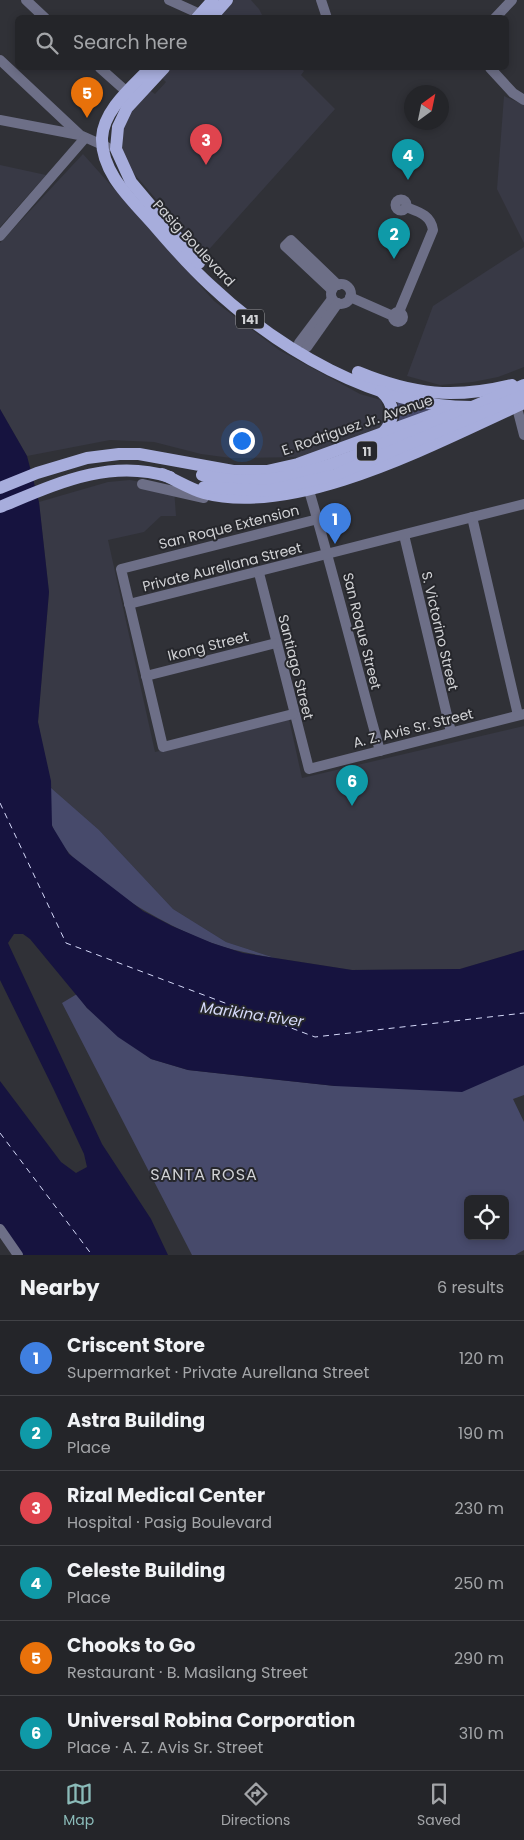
<!DOCTYPE html>
<html lang="en">
<head>
<meta charset="utf-8">
<style>
  :root { --surface:#242529; --page:#303135; --text:#f1f3f6; --muted:#a3a5a8; --line:#414246; --accent:#8bbbb9 }
  body { margin:0; font-family:Poppins,sans-serif; background:var(--page); color:var(--text) }
  .controls { position:absolute; right:15px; bottom:15px; display:grid; overflow:hidden; border-radius:8px; box-shadow:0 2px 8px #0003 }
  .controls button { width:45px; height:45px; display:grid; place-items:center; padding:0; border:0; border-bottom:1px solid var(--line); background:var(--surface); color:var(--text); font:25px sans-serif }
  .compass { position:absolute; left:404px; top:85px; width:45px; height:45px; border-radius:50%; background:var(--surface); box-shadow:0 2px 8px #0003; rotate:33deg }
  .you { position:absolute; left:241px; top:440px; width:18px; height:18px; margin:-12px; border:4px solid #fff; border-radius:50%; background:#1a73e8; box-shadow:0 0 0 8px #1a73e833 }
  .badge { display:grid; place-items:center; width:32px; height:32px; border-radius:50%; background:var(--accent); color:#fff; font-size:16px; font-weight:700 }
  .pin { position:absolute; translate:-50% -41px; filter:drop-shadow(0 1px 2px #0008) }
  .pin::after { content:''; position:absolute; top:26px; width:18px; height:15px; background:inherit; clip-path:polygon(0 0,100% 0,50% 100%) }
  .list { margin:0; padding:0; list-style:none }
  h2 { display:flex; justify-content:space-between; align-items:center; height:65px; margin:0; padding:0 20px; font-size:21px }
  h2 small { font-size:16px; font-weight:400; color:var(--muted) }
  .list li { display:grid; grid-template-columns:32px 1fr auto; gap:15px; align-items:center; box-sizing:border-box; height:75px; padding:0 20px; border-top:1px solid var(--line) }
  .list b { display:block; font-size:19px; white-space:nowrap }
  .list p { margin:0; font-size:16px; white-space:nowrap; color:var(--muted) }
  .list em { font-size:16px; font-style:normal; color:var(--muted) }
  .icon { flex:none; width:28px; height:28px; fill:none; stroke:currentColor; stroke-width:2; stroke-linecap:round; stroke-linejoin:round }
  .map { position:relative; flex:none; width:524px; height:1255px; overflow:hidden }
  .search { position:absolute; background:var(--surface); box-shadow:0 2px 8px #0003; left:15px; right:15px; top:15px; height:55px; display:flex; align-items:center; gap:12px; box-sizing:border-box; padding:0 18px; border-radius:8px; color:var(--muted); font-size:19px }
  .sheet { height:515px; background:var(--surface) }
  nav { display:flex; justify-content:space-around; align-items:center; box-sizing:border-box; height:70px; border-top:1px solid var(--line); background:var(--surface); font-size:14px; color:var(--muted) }
  nav a { display:grid; justify-items:center; gap:2px }
  nav .on { color:var(--accent) }
  .map>svg:first-child { display:block }
</style>
</head>
<body>
<div class="map">
<svg width="524" height="1255" viewBox="0 0 524 1255">
  <rect width="100%" height="100%" fill="#303137"/>
  <g fill="#383945">
    <path d="M230 0H251L259 9 263 17 214 18Z"/>
    <path d="M168 68H301L304 71 301 75 335 109 204 255 131 170 123 152V124L148 89 155 94 166 82 160 76Z"/>
    <path d="M504 96 524 105V243L497 189Z"/>
    <path d="M83 154 214 301 279 350 360 394 381 400 384 413 383 427 302 457 231 458 201 454 154 442 110 440 27 456 0 409V243Z"/>
    <path d="M0 165 46 175 0 227Z"/>
    <path d="M524 247V367L498 377 473 382 440 385 407 376 433 306Z"/>
    <path d="M130 480 174 488 176 516H161L144 532 108 540 155 752 289 719 302 778 524 726V950L460 969 352 970 275 958 226 942 173 909 99 830 50 787 38 722 49 592 39 502 108 482Z"/>
  </g>
  <g fill="#474a6b" fill-rule="evenodd">
    <path d="M397 401 433 408 398 423 400 415Z"/>
    <path d="M50 787 99 830 173 909 226 942 275 958C254 954 232 951 212 943 169 928 65 871 52 825 49 813 51 799 50 787Z"/>
    <path d="M77 994 87 1008 151 1059 188 1070 335 1086 510 1069 524 1065V1095L513 1099 524 1122V1250L515 1255H192L62 1003ZM468 1199H505V1236H468Z"/>
  </g>
  <path fill="#16133f" d="M0 409 27 456 39 502 49 592 38 722 51 781 52 826 69 854 143 911 172 926 212 943 243 953 352 970 460 969 524 950V1065L462 1092 335 1086 188 1070 151 1059 118 1037 87 1008 30 939 23 934H14L8 943 102 1144 151 1219 168 1255H19L0 1226V1081L61 1162 76 1173 87 1167 84 1154 54 1090 0 980Z"/>
  <g fill="none" stroke-linecap="round" stroke-linejoin="round">
    <g stroke="#d5d9f9" stroke-width="1" stroke-dasharray="6 5" stroke-linecap="butt">
      <path d="M0 803 66 943 315 1037 524 1013"/>
      <path d="M0 1133 92 1255"/>
    </g>
    <g stroke="#6d6f87" stroke-width="10">
      <path d="M26 0 45 18"/>
      <path d="M169 0 200 14"/>
      <path d="M321 0 327 18"/>
      <path d="M495 18 512 0"/>
      <path d="M0 60 80 135 107 147"/>
      <path d="M100 68 127 92"/>
      <path d="M490 68 513 93 524 100"/>
      <path d="M0 120 79 135"/>
      <circle cx="401" cy="205" r="5.5"/>
      <path d="M0 236 85 138"/>
      <circle cx="341" cy="294" r="10"/>
      <path d="M332 290 285 246 291 240 338 285"/>
      <path d="M350 297 393 316"/>
      <path d="M399 312 433 230C431 215 419 212 406 207"/>
      <circle cx="398" cy="317" r="5"/>
      <path d="M299 343 332 299"/>
      <path d="M307 347 338 303"/>
      <path d="M515 400 524 435"/>
      <path d="M142 484 204 498"/>
      <path d="M310 494C335 579 356 665 380 751"/>
      <path d="M472 517 518 715"/>
      <path d="M404 535 451 732"/>
      <path d="M259 573 309 769 524 714"/>
      <path d="M129 604 524 504"/>
      <path d="M146 676 276 643"/>
      <path d="M293 714 163 747 121 569 318 519"/>
      <path d="M0 1229 18 1255"/>
    </g>
    <g stroke="#a7addc" stroke-width="12">
      <path d="M197 18 213 0"/>
      <path d="M211 18 227 0"/>
      <path d="M150 68C133 86 103 110 102 138 101 173 132 200 153 224 171 245 189 266 210 285 278 349 375 407 472 407"/>
      <path d="M164 68 127 108 118 127 116 149 131 182 199 263"/>
      <path d="M358 372C414 395 454 399 512 385"/>
      <path d="M381 391C395 404 396 419 383 433"/>
      <path d="M162 474C176 480 190 489 204 493 298 518 439 441 524 403"/>
      <path d="M0 488 37 473 87 458 119 454H139L233 471H267L298 464 452 408"/>
      <path d="M0 507C56 484 109 458 170 477"/>
    </g>
    <g stroke="#a7addc" stroke-width="12">
      <path d="M202 475C274 494 339 462 404 435 444 419 484 402 524 385"/>
      <path d="M204 487 267 491 335 475 524 395"/>
    </g>
  </g>
  <g text-anchor="middle" dominant-baseline="central" stroke-width="4" stroke-linejoin="round" paint-order="stroke">
    <g fill="#26272c" stroke="#9e9fa2" stroke-width="1">
      <rect x="236" y="309.5" width="28" height="19" rx="4"/>
      <rect x="357" y="441.5" width="20" height="19" rx="4"/>
    </g>
    <g font-size="12" font-weight="bold" fill="#d1d2d5">
      <text x="250" y="319">141</text>
      <text x="367" y="451">11</text>
    </g>
    <g font-size="14" fill="#d1d2d5" stroke="#26272c">
      <text transform="translate(194 243) rotate(47)">Pasig Boulevard</text>
      <text transform="translate(357 425) rotate(-19)">E. Rodriguez Jr. Avenue</text>
      <text transform="translate(229 527) rotate(-14)">San Roque Extension</text>
      <text transform="translate(222 567) rotate(-14)">Private Aurellana Street</text>
      <text transform="translate(362 631) rotate(76)">San Roque Street</text>
      <text transform="translate(440 631) rotate(77)">S. Victorino Street</text>
      <text transform="translate(208 646) rotate(-14)">Ikong Street</text>
      <text transform="translate(296 667) rotate(76)">Santiago Street</text>
      <text transform="translate(413 728) rotate(-14)">A. Z. Avis Sr. Street</text>
    </g>
    <g font-size="15" font-style="italic" fill="#d5d9f9" stroke="#26272c">
      <text transform="translate(252 1014) rotate(8)">Marikina River</text>
    </g>
    <g font-size="16" letter-spacing="1" fill="#d1d2d5" stroke="#26272c">
      <text x="204" y="1174">SANTA ROSA</text>
    </g>
  </g>
</svg>
<div class="controls">
<button><svg class="icon" aria-label="locate" viewBox="0 0 24 24"><circle cx="12" cy="12" r="6"/><path d="M12 2v4M12 18v4M2 12h4M18 12h4"/></svg></button>
</div>
<svg class="compass" viewBox="-18 -18 36 36"><path d="M0-13l5 13h-10z" fill="#e53935"/><path d="M0 13l5-13h-10z" fill="#a3a5a8"/></svg>
<div class="you"></div>
<div class="pin badge" style="left:335px;top:544px;background:#3f7fe0">1</div>
<div class="pin badge" style="left:394px;top:259px;background:#0f9aa8">2</div>
<div class="pin badge" style="left:206px;top:165px;background:#e0444e">3</div>
<div class="pin badge" style="left:408px;top:180px;background:#0f9aa8">4</div>
<div class="pin badge" style="left:87px;top:118px;background:#e8710a">5</div>
<div class="pin badge" style="left:352px;top:806px;background:#0f9aa8">6</div>
<div class="search"><svg class="icon" aria-label="search" viewBox="0 0 24 24"><circle cx="10" cy="10" r="6"/><path d="M15 15l6 6"/></svg>Search here</div>
</div>
<section class="sheet">
<h2>Nearby<small>6 results</small></h2>
<ul class="list">
<li><span class="badge" style="background:#3f7fe0">1</span><div><b>Criscent Store</b><p>Supermarket · Private Aurellana Street</p></div><em>120 m</em></li>
<li><span class="badge" style="background:#0f9aa8">2</span><div><b>Astra Building</b><p>Place</p></div><em>190 m</em></li>
<li><span class="badge" style="background:#e0444e">3</span><div><b>Rizal Medical Center</b><p>Hospital · Pasig Boulevard</p></div><em>230 m</em></li>
<li><span class="badge" style="background:#0f9aa8">4</span><div><b>Celeste Building</b><p>Place</p></div><em>250 m</em></li>
<li><span class="badge" style="background:#e8710a">5</span><div><b>Chooks to Go</b><p>Restaurant · B. Masilang Street</p></div><em>290 m</em></li>
<li><span class="badge" style="background:#0f9aa8">6</span><div><b>Universal Robina Corporation</b><p>Place · A. Z. Avis Sr. Street</p></div><em>310 m</em></li>
</ul>
</section>
<nav>
<a class="on"><svg class="icon" aria-label="map" viewBox="0 0 24 24"><path d="M3 6l6-2 6 2 6-2v14l-6 2-6-2-6 2zM9 4v14M15 6v14"/></svg>Map</a>
<a><svg class="icon" aria-label="directions" viewBox="0 0 24 24"><path d="M12 3l9 9-9 9-9-9zM9 14v-3h6M13 9l2 2-2 2"/></svg>Directions</a>
<a><svg class="icon" aria-label="saved" viewBox="0 0 24 24"><path d="M7 4h10v16l-5-4-5 4z"/></svg>Saved</a>
</nav>
</body>
</html>
